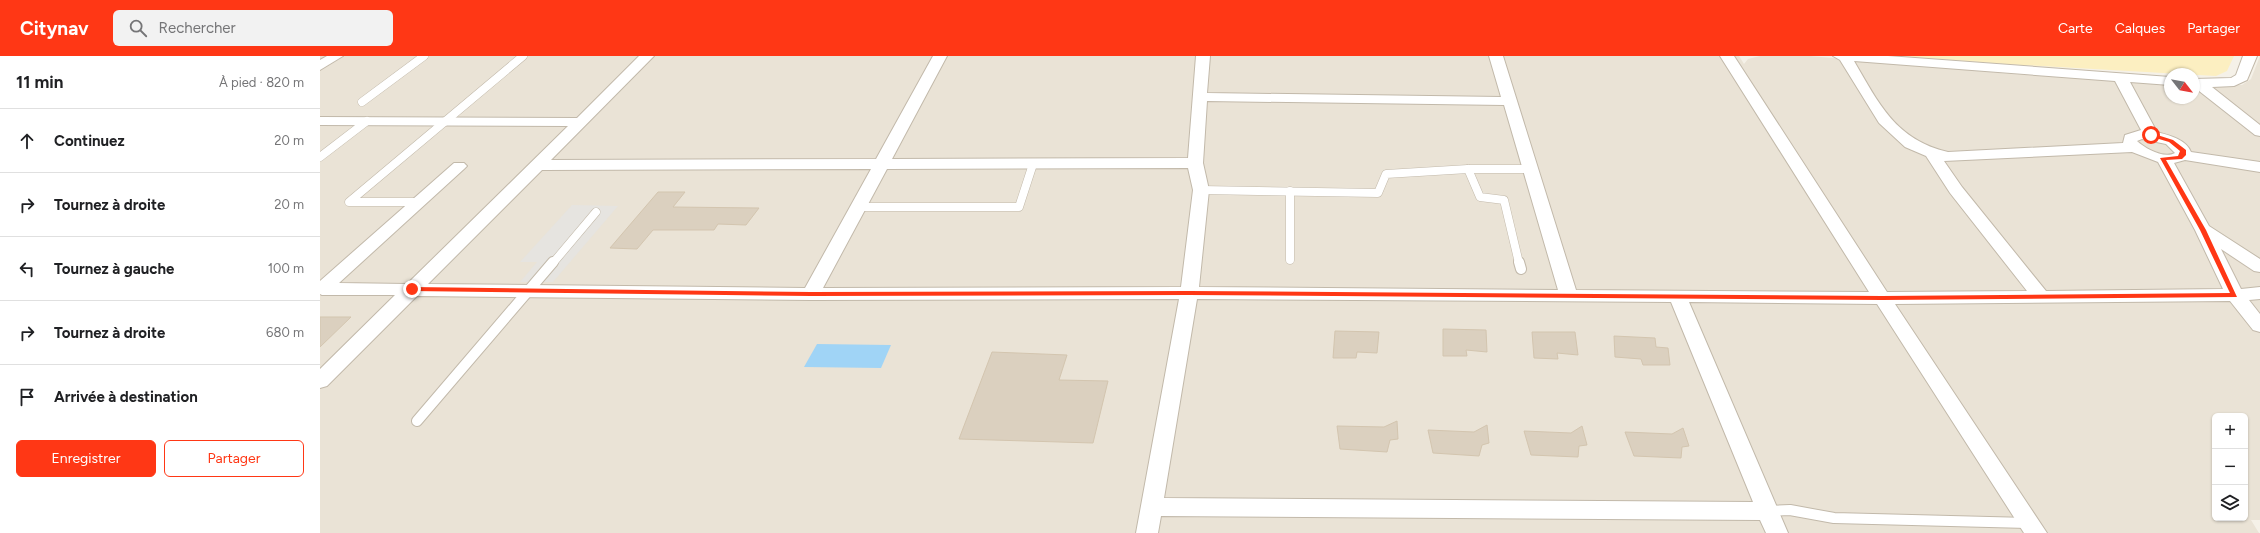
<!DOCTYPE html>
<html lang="fr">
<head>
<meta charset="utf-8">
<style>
  :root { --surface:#fff; --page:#f2f2f2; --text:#202124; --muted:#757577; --line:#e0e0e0; --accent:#ff3715 }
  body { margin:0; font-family:Figtree,sans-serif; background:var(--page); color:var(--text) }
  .controls { position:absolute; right:12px; bottom:12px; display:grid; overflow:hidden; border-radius:6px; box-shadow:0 1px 3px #0004 }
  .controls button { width:36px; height:36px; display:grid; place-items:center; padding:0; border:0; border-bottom:1px solid var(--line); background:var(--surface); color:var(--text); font:20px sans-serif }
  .compass { position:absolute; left:1844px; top:12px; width:36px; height:36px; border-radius:50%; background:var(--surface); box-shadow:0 1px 3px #0004; rotate:121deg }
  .stop { position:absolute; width:12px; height:12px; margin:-9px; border:3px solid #ff3715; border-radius:50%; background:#fff }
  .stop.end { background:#ff3715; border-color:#fff; box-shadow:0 1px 4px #0008 }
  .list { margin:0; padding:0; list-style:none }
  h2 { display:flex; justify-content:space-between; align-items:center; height:52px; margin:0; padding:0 16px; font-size:17px }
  h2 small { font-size:13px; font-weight:400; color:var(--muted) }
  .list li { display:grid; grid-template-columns:26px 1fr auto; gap:12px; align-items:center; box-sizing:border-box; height:64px; padding:0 16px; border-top:1px solid var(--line) }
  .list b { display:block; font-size:15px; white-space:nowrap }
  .list em { font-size:13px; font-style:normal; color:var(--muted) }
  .actions { display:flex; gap:8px; padding:12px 16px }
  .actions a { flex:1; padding:9px 0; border:1px solid var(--accent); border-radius:6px; text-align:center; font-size:14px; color:var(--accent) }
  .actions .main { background:var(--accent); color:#fff }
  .icon { flex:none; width:22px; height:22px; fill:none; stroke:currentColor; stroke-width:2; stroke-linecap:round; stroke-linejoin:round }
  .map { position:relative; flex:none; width:1940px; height:477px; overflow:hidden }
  header { display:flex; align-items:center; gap:24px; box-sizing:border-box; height:56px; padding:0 20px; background:var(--accent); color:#fff }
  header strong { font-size:19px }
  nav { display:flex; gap:22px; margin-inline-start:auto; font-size:14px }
  .search { width:280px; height:36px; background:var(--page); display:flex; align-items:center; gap:10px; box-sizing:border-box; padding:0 14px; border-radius:6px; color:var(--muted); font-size:15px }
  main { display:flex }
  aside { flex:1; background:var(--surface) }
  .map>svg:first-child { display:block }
</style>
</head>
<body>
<header>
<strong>Citynav</strong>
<div class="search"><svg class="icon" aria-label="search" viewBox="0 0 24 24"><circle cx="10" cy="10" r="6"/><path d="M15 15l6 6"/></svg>Rechercher</div>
<nav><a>Carte</a><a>Calques</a><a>Partager</a></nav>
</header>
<main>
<aside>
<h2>11 min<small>À pied · 820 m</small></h2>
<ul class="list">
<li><svg class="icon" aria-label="ahead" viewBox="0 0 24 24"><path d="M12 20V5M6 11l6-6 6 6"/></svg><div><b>Continuez</b></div><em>20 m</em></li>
<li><svg class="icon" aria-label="right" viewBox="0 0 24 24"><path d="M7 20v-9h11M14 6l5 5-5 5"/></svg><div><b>Tournez à droite</b></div><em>20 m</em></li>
<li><svg class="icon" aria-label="left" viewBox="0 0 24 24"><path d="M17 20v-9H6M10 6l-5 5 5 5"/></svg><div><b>Tournez à gauche</b></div><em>100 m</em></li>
<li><svg class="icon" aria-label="right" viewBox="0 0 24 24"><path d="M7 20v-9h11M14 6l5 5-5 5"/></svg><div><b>Tournez à droite</b></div><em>680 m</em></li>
<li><svg class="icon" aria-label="arrive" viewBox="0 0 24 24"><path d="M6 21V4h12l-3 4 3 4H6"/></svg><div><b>Arrivée à destination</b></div></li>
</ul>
<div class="actions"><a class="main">Enregistrer</a><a>Partager</a></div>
</aside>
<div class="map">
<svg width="1940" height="477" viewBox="0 0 1940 477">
  <rect width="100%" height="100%" fill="#f5f1e8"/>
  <path fill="#eae3d6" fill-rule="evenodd" d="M0 0H1419L1424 8 1428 3 1440 0H1490L1691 18 1850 28V42H1874V29H1922L1931 23 1940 0V464H1931L1939 477H0ZM1895 360H1925V462H1895Z"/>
  <path fill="#fcefc1" d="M1582 0H1914L1907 15 1896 20 1685 8Z"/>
  <path fill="#e6e4e0" d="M252 149 298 150 233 226H200L217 206H200Z"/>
  <path fill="#a0d4f6" d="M497 288 571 289 561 312 484 311Z"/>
  <g fill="#dbd0bf" stroke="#d3c5af">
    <path d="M338 136H365L353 151 439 152 426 169 398 168 394 174H333L317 193 290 192Z"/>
    <path d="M0 261H31L0 291Z"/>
    <path d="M1123 273 1166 274 1167 296 1146 294 1147 300H1123Z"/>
    <path d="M1015 275 1059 276 1057 297 1037 296 1036 302H1013Z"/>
    <path d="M1212 276H1255L1258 299 1237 297 1238 303 1214 302Z"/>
    <path d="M1294 280 1335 282 1336 291 1348 292 1350 309H1323L1321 303 1295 301Z"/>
    <path d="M672 296 747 299 739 324 788 325 773 387 639 383Z"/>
    <path d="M1077 365 1078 383 1070 384 1067 396 1020 393 1017 370 1064 371Z"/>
    <path d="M1167 369 1169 387 1162 389 1159 400 1113 397 1108 374 1154 376Z"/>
    <path d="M1262 370 1267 389 1259 390 1258 401 1211 399 1204 375 1251 377Z"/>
    <path d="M1363 372 1369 390 1362 391 1361 402 1314 400 1305 376 1352 378Z"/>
  </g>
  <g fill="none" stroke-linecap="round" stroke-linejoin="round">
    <defs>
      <g id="lane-far1">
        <path d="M42 46 104 0"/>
        <path d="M0 101 47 65"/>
        <path d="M1148 113 1160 141 1184 144 1199 207"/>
        <path d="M881 134 1058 137 1066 118 1148 113H1210"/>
        <path d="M970 135V204"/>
        <path d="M99 146H29L203 0"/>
        <path d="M538 151H699L713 108"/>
        <path d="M233 207 276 156"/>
      </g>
      <g id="lane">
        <path d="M1199 206 1201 213"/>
        <path d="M97 365 233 206"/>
        <path d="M1448 455 1470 454 1514 462 1708 467"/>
      </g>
      <g id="street">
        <path d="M7 0H23L0 14V4Z"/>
        <path d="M319 0H334L231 104 556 103 613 0H627L572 103 868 102 876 0H890L887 37 1181 41 1169 0H1183L1256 234 1549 236 1400 0H1414L1567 236 1707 235 1630 137 1606 100 1585 91 1559 67 1520 4 1513 0H1568L1850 21V29L1810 26 1837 76C1848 79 1866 83 1871 96L1940 106V116L1865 104 1854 107 1889 170 1940 203V216L1934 215 1901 193 1921 233 1940 231V243L1929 244 1940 258V276L1933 274 1910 245 1575 248 1727 477H1704L1557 248 1369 246 1468 477H1446L1440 464 841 460 838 477H816L859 243 491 244 97 240 7 330 0 332V313L75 239H2L0 238V225L134 107H144L147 110 144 113 19 227 87 228 248 70 0 69V61L257 62ZM1534 5 1795 25 1821 74 1805 79 1803 87 1628 96C1576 84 1559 48 1534 5ZM887 45 1184 49 1238 234 879 231 889 134 883 107ZM1822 83 1846 88 1855 97C1844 103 1826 93 1817 85ZM1812 96 1838 106 1875 174 1903 233 1726 235 1642 131 1624 105ZM868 112 873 134 861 231 503 232 567 113ZM551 113 485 232 108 228 222 114ZM877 243 1351 246 1433 446 844 442Z"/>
        <path d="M1923 0H1937L1927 24 1914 30 1892 31 1940 69V80L1935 79 1874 31V23L1911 22 1916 19Z"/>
      </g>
    </defs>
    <use href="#lane-far1" stroke="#c2b9aa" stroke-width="9"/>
    <use href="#lane" stroke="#c2b9aa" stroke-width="12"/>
    <use href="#street" stroke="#c2b9aa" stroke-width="2"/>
    <use href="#lane-far1" stroke="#fff" stroke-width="8"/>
    <use href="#lane" stroke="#fff" stroke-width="10"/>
    <use href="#street" fill="#fff" fill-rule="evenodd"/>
  </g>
  <path fill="#ff3715" d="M1831 77 1853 84 1866 94V99L1862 103 1846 104 1886 174 1917 241 1562 244 869 239 491 240 92 235 89 233 92 231 491 236 869 235 1562 240 1910 237 1880 174 1840 102 1858 100 1860 95 1849 86 1829 80Z"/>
</svg>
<div class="controls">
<button>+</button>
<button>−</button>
<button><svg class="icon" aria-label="layers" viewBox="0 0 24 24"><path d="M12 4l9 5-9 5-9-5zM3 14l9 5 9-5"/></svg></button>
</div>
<svg class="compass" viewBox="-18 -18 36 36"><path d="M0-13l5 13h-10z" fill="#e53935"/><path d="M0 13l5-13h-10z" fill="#757577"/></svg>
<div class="stop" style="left:1831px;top:79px"></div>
<div class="stop end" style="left:92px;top:233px"></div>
</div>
</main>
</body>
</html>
